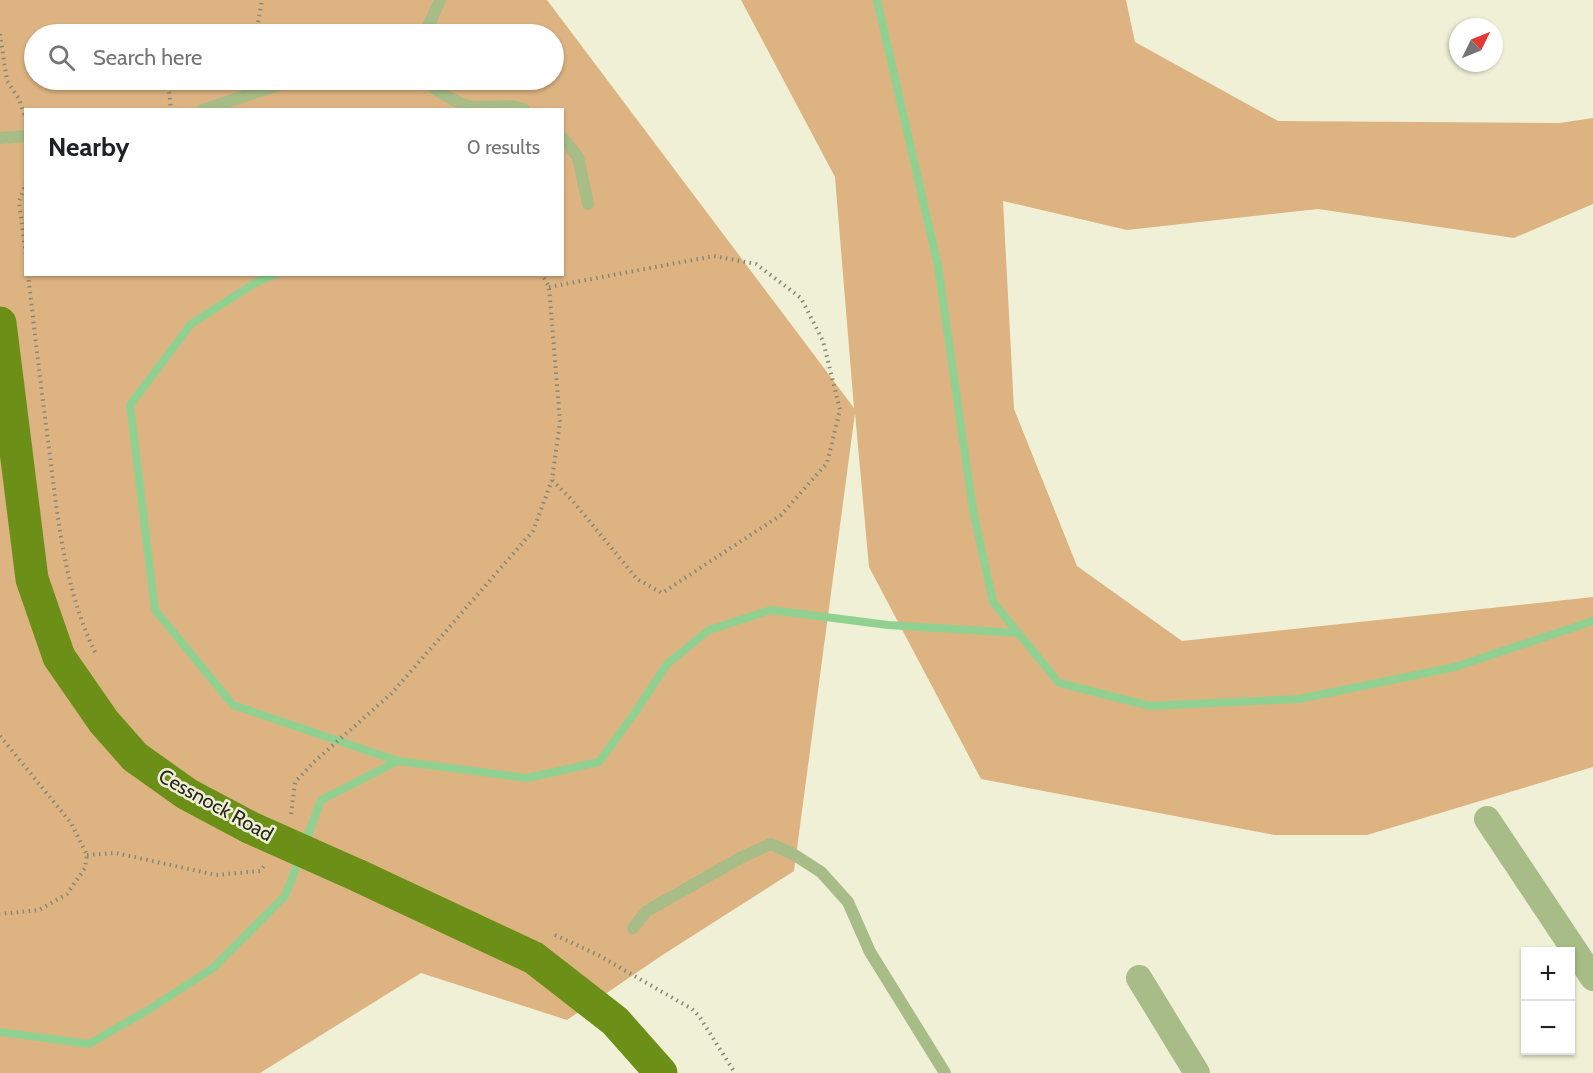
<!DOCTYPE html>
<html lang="en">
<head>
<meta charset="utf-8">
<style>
  :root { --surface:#fff; --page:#f2f2f2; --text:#202124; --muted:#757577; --line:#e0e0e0 }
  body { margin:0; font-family:Cabin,sans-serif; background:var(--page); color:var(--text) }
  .controls { position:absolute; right:18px; bottom:18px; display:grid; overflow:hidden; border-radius:0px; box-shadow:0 2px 4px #0004 }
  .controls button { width:54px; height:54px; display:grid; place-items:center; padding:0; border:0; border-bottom:2px solid var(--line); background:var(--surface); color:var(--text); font:30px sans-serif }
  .compass { position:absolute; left:1449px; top:18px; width:54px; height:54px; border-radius:50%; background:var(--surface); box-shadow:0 2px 4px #0004; rotate:47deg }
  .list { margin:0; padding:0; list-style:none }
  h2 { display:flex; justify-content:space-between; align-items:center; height:78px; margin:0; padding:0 24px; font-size:26px }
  h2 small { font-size:20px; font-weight:400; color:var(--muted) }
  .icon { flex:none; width:33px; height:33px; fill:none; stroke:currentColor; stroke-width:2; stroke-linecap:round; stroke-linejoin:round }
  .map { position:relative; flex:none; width:1593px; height:1073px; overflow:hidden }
  .search { position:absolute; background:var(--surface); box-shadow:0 2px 4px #0004; left:24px; top:24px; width:540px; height:66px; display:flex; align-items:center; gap:15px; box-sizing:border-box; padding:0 21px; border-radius:33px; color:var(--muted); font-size:22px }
  .panel { position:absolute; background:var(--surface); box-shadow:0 2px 4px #0004; left:24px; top:108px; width:540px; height:168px; border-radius:0px }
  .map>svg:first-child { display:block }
</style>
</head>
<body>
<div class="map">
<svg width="1593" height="1073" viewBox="0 0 1593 1073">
  <rect width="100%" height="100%" fill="#f0f0d6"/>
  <path fill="#ddb382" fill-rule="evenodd" d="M0 0H547L854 408 835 177 741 0H1126L1135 42 1278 121 1559 123 1593 118V204L1514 238 1318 209 1127 230 1003 201 1014 409 1077 566 1182 641 1593 597V767L1367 835H1274L981 779 869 567 855 413 794 871 664 954 567 1020 421 973 260 1073H0ZM34 34H554V80H34ZM26 110H562V274H26Z"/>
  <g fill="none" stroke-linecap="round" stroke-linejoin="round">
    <g stroke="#90d191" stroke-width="8">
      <path d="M877 0 938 266 973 510 993 602 1059 683 1150 706 1299 699 1455 667 1593 621"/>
      <path d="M276 274 255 283 191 324 130 405 155 610 233 705 398 761 527 778 599 762 636 711 667 664 709 630 771 610 888 625 1018 633"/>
      <path d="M305 843 321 800 398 761"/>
      <path d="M0 1032 89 1044 148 1010 213 968 285 896 300 857"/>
    </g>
    <g stroke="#878776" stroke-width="4" stroke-dasharray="1.5 4.5" stroke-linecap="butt">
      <path d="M0 34 7 81 19 99 25 117"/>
      <path d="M256 34 262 0"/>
      <path d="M168 80 171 110"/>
      <path d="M26 182 19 202 26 256"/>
      <path d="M28 274C35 335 42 396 50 456 58 523 66 595 97 656"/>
      <path d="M549 287 714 256 756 264 801 298 823 341 840 410 827 463 781 515 662 593 637 579 572 500 552 480"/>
      <path d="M0 736 71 823 87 855 85 868 67 894 39 910 0 914"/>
      <path d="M291 814 295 782 314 762 391 694 533 531 552 480 560 422 549 287 542 274"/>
      <path d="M87 855 116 853 216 875 260 871 264 866"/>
      <path d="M555 935 598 955 692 1009 699 1016 735 1073"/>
    </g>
    <g stroke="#a7bc87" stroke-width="12">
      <path d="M425 34 440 0"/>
      <path d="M425 80C432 89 461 106 473 107 490 108 509 103 525 110"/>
      <path d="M202 110 294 80"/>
      <path d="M562 137 578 157 588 204"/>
      <path d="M0 138 26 136"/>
      <path d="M633 928 647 911 742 857 771 844 793 854 821 872 848 902 870 952 945 1073"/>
    </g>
    <g stroke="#a7bc87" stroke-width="26">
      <path d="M1487 819 1593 978"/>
      <path d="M1139 978 1197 1073"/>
    </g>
    <g stroke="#6c9017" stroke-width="33">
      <path d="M0 323 32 579 59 657 104 722 135 757 187 794 249 827"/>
      <path d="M359 876 534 958 615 1021 661 1073"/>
    </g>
    <path stroke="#6c9017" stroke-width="33" d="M249 827 359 876"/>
  </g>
  <g text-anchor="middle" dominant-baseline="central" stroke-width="5" stroke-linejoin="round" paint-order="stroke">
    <g font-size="20" fill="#28281e" stroke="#f0f0d6">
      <text transform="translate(216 805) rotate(29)">Cessnock Road</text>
    </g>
  </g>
</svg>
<div class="controls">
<button>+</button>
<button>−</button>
</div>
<svg class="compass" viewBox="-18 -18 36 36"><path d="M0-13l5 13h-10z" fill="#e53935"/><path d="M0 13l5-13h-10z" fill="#757577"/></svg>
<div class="search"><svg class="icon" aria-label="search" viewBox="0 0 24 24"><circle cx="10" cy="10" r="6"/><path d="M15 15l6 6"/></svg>Search here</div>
<section class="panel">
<h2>Nearby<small>0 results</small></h2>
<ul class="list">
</ul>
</section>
</div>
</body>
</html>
